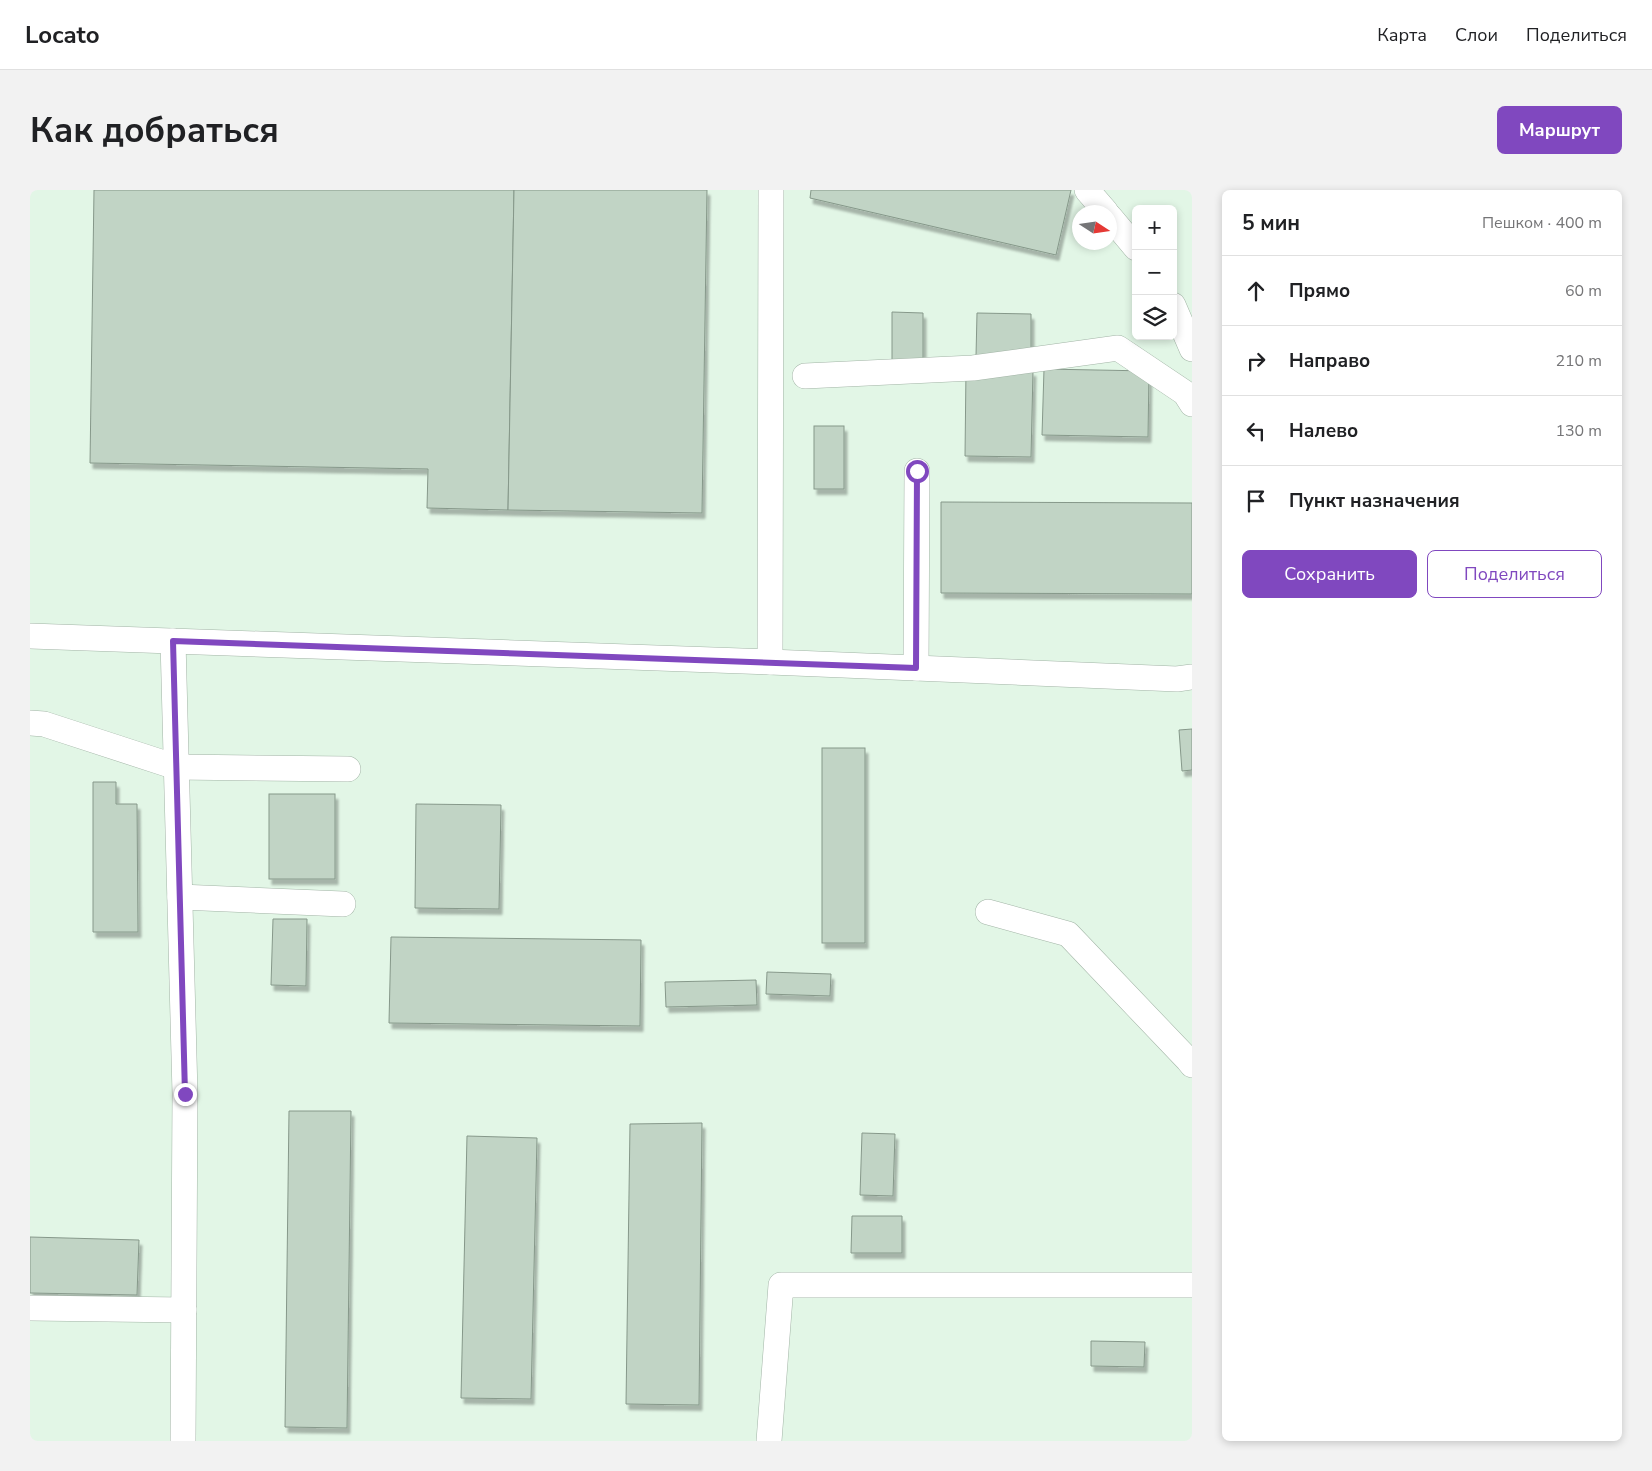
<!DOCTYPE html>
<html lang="ru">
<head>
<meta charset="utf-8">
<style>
  :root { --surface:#fff; --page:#f2f2f2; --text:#202124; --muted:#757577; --line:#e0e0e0; --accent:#8048bf }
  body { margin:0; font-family:"Nunito Sans",sans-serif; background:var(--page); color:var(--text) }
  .controls { position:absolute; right:15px; top:15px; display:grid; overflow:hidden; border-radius:8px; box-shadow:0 2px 8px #0003 }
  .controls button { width:45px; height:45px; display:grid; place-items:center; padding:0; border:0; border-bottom:1px solid var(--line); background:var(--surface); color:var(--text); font:25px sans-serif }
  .compass { position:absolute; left:1042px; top:15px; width:45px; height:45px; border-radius:50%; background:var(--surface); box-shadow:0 2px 8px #0003; rotate:102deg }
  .stop { position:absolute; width:15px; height:15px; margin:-11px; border:4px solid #8048bf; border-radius:50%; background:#fff }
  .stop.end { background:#8048bf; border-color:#fff; box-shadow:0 1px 5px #0008 }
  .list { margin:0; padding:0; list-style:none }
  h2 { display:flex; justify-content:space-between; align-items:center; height:65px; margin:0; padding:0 20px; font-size:21px }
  h2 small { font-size:16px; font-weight:400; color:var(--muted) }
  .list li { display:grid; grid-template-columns:32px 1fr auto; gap:15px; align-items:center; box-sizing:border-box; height:70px; padding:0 20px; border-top:1px solid var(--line) }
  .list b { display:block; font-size:19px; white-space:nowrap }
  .list em { font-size:16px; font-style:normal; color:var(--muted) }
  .actions { display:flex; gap:10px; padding:15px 20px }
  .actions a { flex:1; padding:11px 0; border:1px solid var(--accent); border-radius:8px; text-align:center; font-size:18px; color:var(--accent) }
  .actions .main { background:var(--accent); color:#fff }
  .icon { flex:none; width:28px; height:28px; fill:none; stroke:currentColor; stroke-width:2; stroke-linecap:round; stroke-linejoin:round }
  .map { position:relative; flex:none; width:1162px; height:1251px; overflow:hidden; border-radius:8px }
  header { display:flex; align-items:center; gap:30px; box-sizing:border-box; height:70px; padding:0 25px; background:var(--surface); border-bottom:1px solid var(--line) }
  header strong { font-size:24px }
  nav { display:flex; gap:28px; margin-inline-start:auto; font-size:18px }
  .intro { display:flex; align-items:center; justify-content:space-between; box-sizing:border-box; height:120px; padding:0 30px }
  h1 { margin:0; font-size:35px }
  .button { padding:12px 22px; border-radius:8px; background:var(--accent); color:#fff; font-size:18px; font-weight:700 }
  main { display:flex; gap:30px; padding:0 30px }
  aside { flex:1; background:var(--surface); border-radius:8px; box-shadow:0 2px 8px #0003 }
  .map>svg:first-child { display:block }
</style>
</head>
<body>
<header>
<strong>Locato</strong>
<nav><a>Карта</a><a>Слои</a><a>Поделиться</a></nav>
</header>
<div class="intro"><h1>Как добраться</h1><a class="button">Маршрут</a></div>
<main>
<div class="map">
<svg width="1162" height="1251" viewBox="0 0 1162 1251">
  <defs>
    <filter id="shadow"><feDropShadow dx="3" dy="5.5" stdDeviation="1" flood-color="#0004"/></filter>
  </defs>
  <rect width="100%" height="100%" fill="#e2f6e6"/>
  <g fill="#c1d4c5" stroke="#86988a" filter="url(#shadow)">
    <path d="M64 0H484L478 320 397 318 398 279 60 273Z"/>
    <path d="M484 0H677L672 323 478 320Z"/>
    <path d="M781 0H1041L1026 65 780 8Z"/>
    <path d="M862 122 893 123V179H862Z"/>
    <path d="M947 123 1001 124V167L946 166Z"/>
    <path d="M936 179 1003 181 1001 267 935 266Z"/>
    <path d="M1014 179 1119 181 1118 247 1012 245Z"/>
    <rect x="784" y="236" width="30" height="63"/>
    <path d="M911 312 1162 313V404L911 403Z"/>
    <path d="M1162 539V580L1152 581 1149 540Z"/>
    <rect x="792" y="558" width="43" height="195"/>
    <path d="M63 592H86V614H107L108 742H63Z"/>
    <rect x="239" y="604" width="66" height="85"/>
    <path d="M386 614 471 615 469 719 385 718Z"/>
    <path d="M243 729H277L276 796 241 795Z"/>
    <path d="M361 747 611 750 610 836 359 833Z"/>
    <path d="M737 782 801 784 800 806 736 804Z"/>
    <path d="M726 790 727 815 636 817 635 792Z"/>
    <path d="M259 921H321L317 1238 255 1237Z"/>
    <path d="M672 933 669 1215 596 1214 600 934Z"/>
    <path d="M832 943 865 944 863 1006 830 1005Z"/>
    <path d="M437 946 507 948 501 1209 431 1208Z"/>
    <path d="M822 1026H872V1063H821Z"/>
    <path d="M0 1047 109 1050 107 1105 0 1103Z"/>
    <path d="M1061 1151 1115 1152 1114 1177 1061 1176Z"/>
  </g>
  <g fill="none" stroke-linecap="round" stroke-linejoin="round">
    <defs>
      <g id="minor">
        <path d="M1057 0 1076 22"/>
        <path d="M1080 27 1106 58"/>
        <path d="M1143 115 1162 159"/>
        <path d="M775 186 943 178 1088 158 1155 203 1162 214"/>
        <path d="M0 446 740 472 1147 489 1162 487"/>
        <path d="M143 451 155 904 153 1251"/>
        <path d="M740 472 741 0"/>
        <path d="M886 478 887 281"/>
        <path d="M0 533 14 534 146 577 318 579"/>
        <path d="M150 707 313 714"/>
        <path d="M958 722 1038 744 1158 870 1162 875"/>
        <path d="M0 1118 154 1120"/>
        <path d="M739 1251 751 1095H1162"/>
      </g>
    </defs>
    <use href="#minor" stroke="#a2b4a6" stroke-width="26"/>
    <use href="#minor" stroke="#fff" stroke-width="25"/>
  </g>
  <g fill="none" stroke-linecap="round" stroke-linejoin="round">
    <path stroke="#8048bf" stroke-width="6" d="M155 904 143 451 886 478 887 281"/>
  </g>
</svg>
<div class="controls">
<button>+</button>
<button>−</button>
<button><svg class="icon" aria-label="layers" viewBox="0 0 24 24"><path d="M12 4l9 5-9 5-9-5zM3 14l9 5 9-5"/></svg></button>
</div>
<svg class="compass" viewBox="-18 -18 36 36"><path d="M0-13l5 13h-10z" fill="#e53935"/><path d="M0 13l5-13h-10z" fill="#757577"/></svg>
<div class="stop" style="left:887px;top:281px"></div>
<div class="stop end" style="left:155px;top:904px"></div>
</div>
<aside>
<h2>5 мин<small>Пешком · 400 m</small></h2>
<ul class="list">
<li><svg class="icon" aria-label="ahead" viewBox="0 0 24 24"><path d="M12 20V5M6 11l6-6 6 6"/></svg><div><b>Прямо</b></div><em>60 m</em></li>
<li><svg class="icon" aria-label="right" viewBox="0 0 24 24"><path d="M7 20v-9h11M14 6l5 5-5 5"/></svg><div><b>Направо</b></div><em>210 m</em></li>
<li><svg class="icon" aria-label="left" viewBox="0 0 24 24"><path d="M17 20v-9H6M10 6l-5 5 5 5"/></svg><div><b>Налево</b></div><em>130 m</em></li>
<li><svg class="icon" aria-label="arrive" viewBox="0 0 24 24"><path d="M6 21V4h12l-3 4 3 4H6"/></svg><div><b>Пункт назначения</b></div></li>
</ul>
<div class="actions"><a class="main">Сохранить</a><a>Поделиться</a></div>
</aside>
</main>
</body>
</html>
